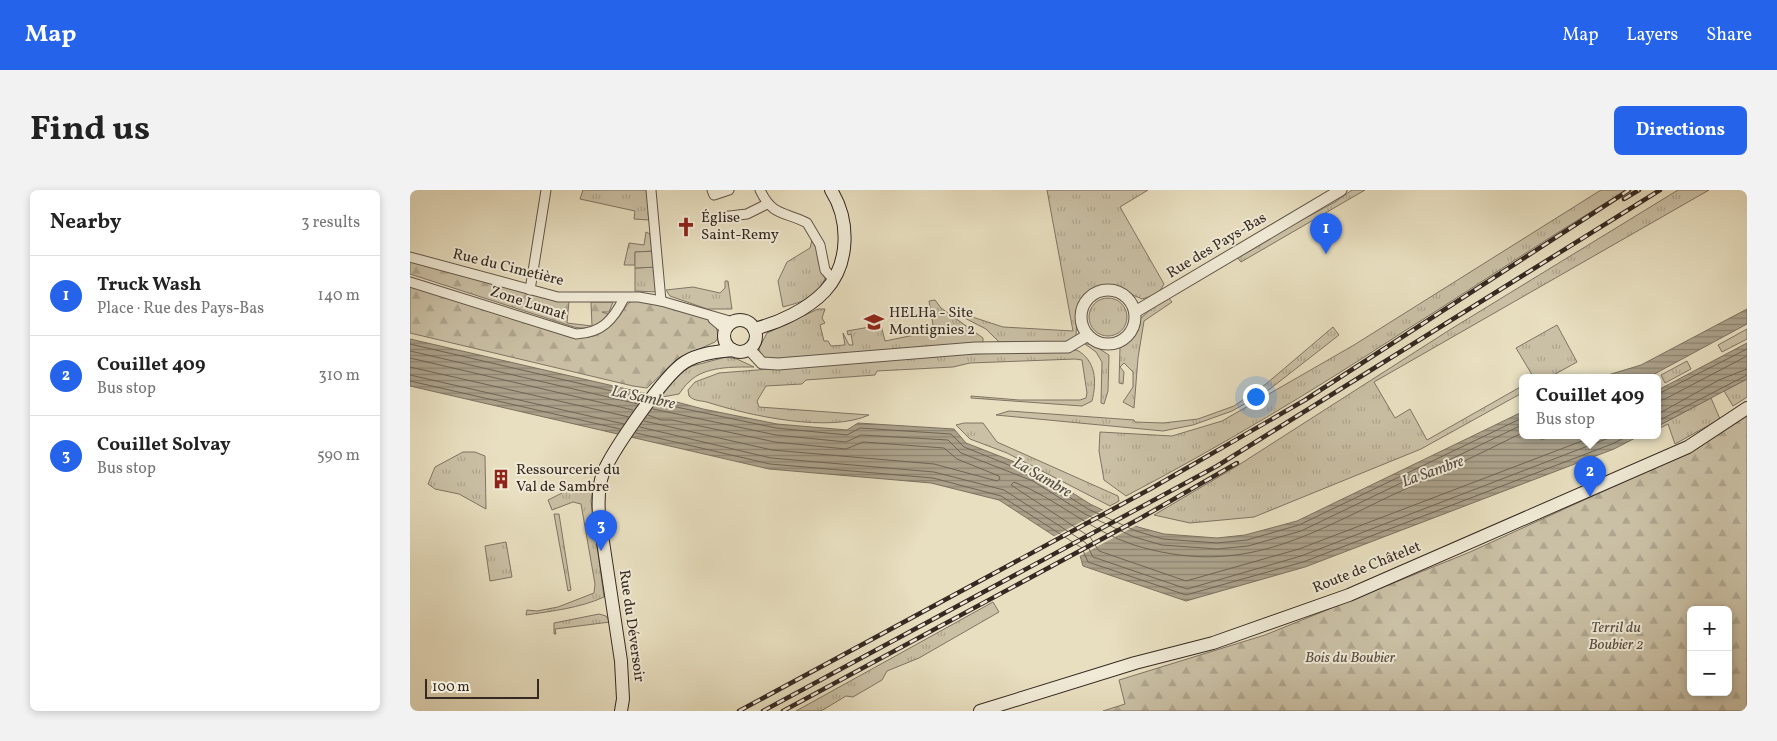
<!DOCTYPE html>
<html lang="en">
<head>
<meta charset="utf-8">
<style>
  :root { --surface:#fff; --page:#f2f2f2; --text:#222; --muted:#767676; --line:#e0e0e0; --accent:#2563eb }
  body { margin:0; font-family:Vollkorn,serif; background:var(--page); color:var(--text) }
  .controls { position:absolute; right:15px; bottom:15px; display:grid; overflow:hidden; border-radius:8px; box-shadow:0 2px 8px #0003 }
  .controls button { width:45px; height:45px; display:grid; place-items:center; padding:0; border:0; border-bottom:1px solid var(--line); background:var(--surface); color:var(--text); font:25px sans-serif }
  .scale { position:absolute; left:15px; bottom:12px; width:114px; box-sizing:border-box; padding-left:5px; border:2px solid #352922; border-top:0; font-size:14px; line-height:18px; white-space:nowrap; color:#352922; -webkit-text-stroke:4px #f0ead6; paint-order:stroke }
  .you { position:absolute; left:845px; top:206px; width:18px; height:18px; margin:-12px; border:4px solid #fff; border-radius:50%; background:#1a73e8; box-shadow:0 0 0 8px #1a73e833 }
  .badge { display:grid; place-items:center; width:32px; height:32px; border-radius:50%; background:var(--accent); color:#fff; font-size:16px; font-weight:700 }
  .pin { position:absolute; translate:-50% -41px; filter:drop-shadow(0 1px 2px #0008) }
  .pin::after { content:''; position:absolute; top:26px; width:18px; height:15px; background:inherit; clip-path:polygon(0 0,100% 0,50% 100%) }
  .popup { position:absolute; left:1109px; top:184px; width:142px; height:65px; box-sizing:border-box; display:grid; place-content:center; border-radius:8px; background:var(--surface); filter:drop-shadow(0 1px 4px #0005); font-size:16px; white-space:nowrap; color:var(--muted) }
  .popup b { font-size:19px; color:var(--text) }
  .popup::after { content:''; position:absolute; left:50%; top:100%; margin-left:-10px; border:10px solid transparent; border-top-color:var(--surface) }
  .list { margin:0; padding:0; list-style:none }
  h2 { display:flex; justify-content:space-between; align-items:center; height:65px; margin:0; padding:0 20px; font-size:21px }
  h2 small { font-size:16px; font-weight:400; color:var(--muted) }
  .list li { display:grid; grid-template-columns:32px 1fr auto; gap:15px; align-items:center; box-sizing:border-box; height:80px; padding:0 20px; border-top:1px solid var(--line) }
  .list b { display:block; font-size:19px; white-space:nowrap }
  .list p { margin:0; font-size:16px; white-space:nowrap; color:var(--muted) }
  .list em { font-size:16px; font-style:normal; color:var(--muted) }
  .map { position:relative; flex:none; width:1337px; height:521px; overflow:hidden; border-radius:8px }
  header { display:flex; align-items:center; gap:30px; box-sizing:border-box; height:70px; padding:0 25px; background:var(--accent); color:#fff }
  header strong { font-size:24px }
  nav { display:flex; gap:28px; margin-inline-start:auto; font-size:18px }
  .intro { display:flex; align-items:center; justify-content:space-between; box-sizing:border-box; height:120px; padding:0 30px }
  h1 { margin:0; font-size:35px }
  .button { padding:12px 22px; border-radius:8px; background:var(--accent); color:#fff; font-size:18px; font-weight:700 }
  main { display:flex; gap:30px; padding:0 30px }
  aside { flex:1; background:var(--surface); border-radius:8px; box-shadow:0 2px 8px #0003 }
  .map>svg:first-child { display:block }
</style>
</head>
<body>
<header>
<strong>Map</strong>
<nav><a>Map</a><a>Layers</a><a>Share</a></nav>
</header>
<div class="intro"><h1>Find us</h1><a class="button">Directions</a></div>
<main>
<aside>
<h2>Nearby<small>3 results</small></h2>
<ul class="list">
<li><span class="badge">1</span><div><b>Truck Wash</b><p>Place · Rue des Pays-Bas</p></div><em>140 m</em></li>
<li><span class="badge">2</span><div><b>Couillet 409</b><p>Bus stop</p></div><em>310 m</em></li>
<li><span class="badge">3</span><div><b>Couillet Solvay</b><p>Bus stop</p></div><em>590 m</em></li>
</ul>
</aside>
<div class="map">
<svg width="1337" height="521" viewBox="0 0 1337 521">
  <defs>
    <pattern id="grass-tufts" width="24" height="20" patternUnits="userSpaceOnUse" patternTransform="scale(1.25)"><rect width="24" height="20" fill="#cac0a5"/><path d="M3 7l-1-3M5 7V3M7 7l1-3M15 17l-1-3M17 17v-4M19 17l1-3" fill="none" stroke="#aea58e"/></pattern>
    <pattern id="forest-firs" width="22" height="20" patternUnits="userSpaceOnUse" patternTransform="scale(1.25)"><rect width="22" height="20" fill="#cac0a5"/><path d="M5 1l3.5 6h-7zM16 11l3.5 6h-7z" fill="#aea58e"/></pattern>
    <pattern id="water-rules" width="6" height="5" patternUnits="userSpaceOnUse" patternTransform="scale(1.25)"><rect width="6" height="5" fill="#aba18a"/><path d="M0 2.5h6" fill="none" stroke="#8c8370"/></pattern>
  </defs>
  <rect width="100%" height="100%" fill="#e8dfc0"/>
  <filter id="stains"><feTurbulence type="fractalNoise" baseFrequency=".004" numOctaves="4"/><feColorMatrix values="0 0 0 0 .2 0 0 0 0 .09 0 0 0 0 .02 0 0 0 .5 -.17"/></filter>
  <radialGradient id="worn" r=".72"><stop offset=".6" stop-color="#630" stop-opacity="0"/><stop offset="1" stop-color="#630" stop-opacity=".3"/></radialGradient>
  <g fill="url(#grass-tufts)" stroke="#807464">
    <path d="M173 0H238L243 22H238L239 30 224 29 225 21 170 9Z"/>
    <path d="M637 0H738L710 17 754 94 748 104 732 109 704 97H686L674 107 667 125 666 146 658 153 589 152 576 139 547 124V122L593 137 663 141Z"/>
    <path d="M942 0H955L831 72 826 66 925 12Z"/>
    <path d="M1191 0H1217C1141 45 1068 95 993 142 903 201 811 256 716 306L694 290 689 261 690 242 762 246 812 231 944 155Z"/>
    <path d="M1268 0H1299L964 192 985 228 1000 219 1017 250 1112 196V203L1011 259 844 327 780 333 744 325 827 276 1041 139Z"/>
    <path d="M236 42 240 44 242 61 225 62V75H214L219 53 234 55Z"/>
    <path d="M403 46 415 89C404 109 395 111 373 117L368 91 377 72 400 58Z"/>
    <path d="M248 77V102L225 101V78Z"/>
    <path d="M315 91H318L322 119H297L260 106 256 100 283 97 310 103 315 98Z"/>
    <path d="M758 107 762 112 734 131 728 168 724 218 713 212 723 197V182L714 173 710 177 714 182 713 194 709 193 710 157 726 143 729 130 744 116Z"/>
    <circle cx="698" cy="127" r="19"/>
    <path d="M525 110 531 118 573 148V154L357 170 351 166 349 158 357 143 408 119H415L412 128 415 133 410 135 414 151H418L421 156 435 155 433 143 439 155H443L441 144 438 145 437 141 471 135 475 151 524 141 519 111Z"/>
    <path d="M1147 135 1167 172 1138 188H1124L1106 158Z"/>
    <path d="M923 137 929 145 856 202 822 221 783 235 753 241 586 225 599 221 724 230 725 232 753 233 788 229 824 216 856 194Z"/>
    <path d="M1337 139V149L1312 162 1308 155Z"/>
    <path d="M675 154H682L699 165 698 201 694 214 691 213 692 172 686 162Z"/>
    <path d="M667 160C686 171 687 191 682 211L672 216 561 208V206L609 210H670L676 208 677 203 672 170 665 169 560 173 543 177 467 181 465 185 396 190 392 194 356 196 347 211 349 217 459 225C420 243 341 226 300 213 292 210 285 212 279 206L278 200 285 192 309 183 551 164 650 162Z"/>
    <path d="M316 167 327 169 344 177C324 177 294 176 279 192 275 195 272 200 269 204L252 207 260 189 282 176Z"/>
    <path d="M1277 171 1281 179 1255 193 1251 185Z"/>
    <path d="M1337 189V207L1323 216 1314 201Z"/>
    <path d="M1301 208 1310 229 1265 254 1258 234 1248 239V236Z"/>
    <path d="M554 233H573L587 252 708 306 709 311 700 316 597 263 560 249 546 235Z"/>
    <path d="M53 262H65L75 266 76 319 49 304 25 299 18 294 25 277Z"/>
    <path d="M184 292 181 311 194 407C170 418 142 421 116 425L117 420 127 421 148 417 184 403 185 394 171 314 163 312 142 320 138 310 158 300 166 299Z"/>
    <path d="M144 324H149L161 400 158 401Z"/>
    <path d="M96 352 102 387 80 391 75 356Z"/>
    <path d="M583 412 589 422 509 468 477 481 472 490 443 507 436 506 411 521H386Z"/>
    <path d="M189 424 196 426 200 432 145 439 146 444H144V433Z"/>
  </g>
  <g fill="url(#forest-firs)" stroke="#807464" fill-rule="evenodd">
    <path d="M0 71 146 111H159L157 133 182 136 181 112H203L199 122H192L198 124C188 137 180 140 164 137L0 84Z"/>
    <path d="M0 94 166 147C187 150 199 139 211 124 213 120 217 115 220 112 232 105 292 121 301 130 306 134 308 142 308 148L305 152 267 169 237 198 223 196 0 143Z"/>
    <path d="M1337 223V521H693L715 514 709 490 855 445 1060 362 1288 258ZM1281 420H1318V502H1281Z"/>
  </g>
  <path fill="#cac0a5" stroke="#807464" d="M247 61 248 77 225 78V62Z"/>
  <g fill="url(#water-rules)" stroke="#7c7160">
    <path d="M1337 119V134L1237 188H1188L1231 175Z"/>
    <path d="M0 149 234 203 255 211H263L293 219 367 234 437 240 448 233 544 239 556 253 628 281 680 314 728 337 754 344 807 348 835 345 887 331 1112 222V246H1137L1130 248 1131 250 1143 246H1229L1204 259 895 377 776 411 673 376 669 362 589 310 521 293 359 279 0 196Z"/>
    <path d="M1337 153V189L1248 236V200Z"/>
  </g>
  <path fill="#e8dfc0" d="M695 319 729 334 668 367 667 363 643 347Z"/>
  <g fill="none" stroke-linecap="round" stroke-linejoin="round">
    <g stroke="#706556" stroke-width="1">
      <path d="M0 154 232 208"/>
      <path d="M0 161 228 214"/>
      <path d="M0 168 223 220"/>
      <path d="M0 177 219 227"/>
      <path d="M0 185 214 234"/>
      <path d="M0 191 210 239"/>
      <path d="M1248 204 1337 159"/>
      <path d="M1248 211 1255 209 1337 166"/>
      <path d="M247 213 366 238 437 245 450 238 541 244 554 257 626 286 678 319 726 341 753 349 807 353 837 350 889 335 1112 228"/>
      <path d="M243 219 366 245 436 252 451 245 538 250 551 263 623 291 675 324 724 347 752 355 807 359 838 356 891 341 1112 235"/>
      <path d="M1248 224 1309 190 1337 179"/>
      <path d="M234 231 362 260 524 274 587 291 590 289 589 286 547 269 534 258 453 252 436 259 365 252 262 230H251L238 225"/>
      <path d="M1248 231 1337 185"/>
      <path d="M230 237 361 268 524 282 594 300 676 353 683 367 777 399 891 366 1204 246"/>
      <path d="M226 243 360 274 523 288 591 306 672 358 678 372 776 405 893 372 1202 254 1218 246"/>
      <path d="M1112 243C1067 265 1022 287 976 308 888 351 825 386 724 355 680 341 646 308 604 292L601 295 680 347 689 361 776 391 889 359 1185 246"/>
    </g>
    <defs>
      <g id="minor">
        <path d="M241 0 251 111"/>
        <path d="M302 0 304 5 319 0"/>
        <path d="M350 0C363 27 374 21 397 33L410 55 415 80 423 89"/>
        <path d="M311 27 337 24 357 14"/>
        <path d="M0 67 148 107H229L251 111 323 132"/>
        <path d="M0 92 166 144C192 143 203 130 214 108"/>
        <path d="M120 100 136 0"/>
        <path d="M303 129 316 140"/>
      </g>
      <g id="tertiary">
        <circle cx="698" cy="127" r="27"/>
        <path d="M725 122 931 0"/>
        <path d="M339 159 352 173 368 174 565 158 658 157 678 145"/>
      </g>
      <g id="secondary">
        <circle cx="330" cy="146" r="16"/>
        <path d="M344 139C368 133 397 120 415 101 440 74 440 30 421 0"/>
        <path d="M211 521 213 509 211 471 189 325C188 310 188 297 193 283 203 260 254 185 275 172 290 163 306 162 323 160"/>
        <path d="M570 521 725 473 803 453 939 405 1278 257 1337 218"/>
      </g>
    </defs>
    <use href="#minor" stroke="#62564a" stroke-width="11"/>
    <use href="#tertiary" stroke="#62564a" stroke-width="13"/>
    <use href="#secondary" stroke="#352922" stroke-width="14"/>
    <use href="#minor" stroke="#f0ead6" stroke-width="9"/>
    <use href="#tertiary" stroke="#f0ead6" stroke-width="11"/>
    <use href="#secondary" stroke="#f0ead6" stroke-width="12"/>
    <defs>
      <g id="rail">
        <path d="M1214 9 1229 0"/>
        <path d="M329 521 742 298 895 210 1219 0"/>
        <path d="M353 521 807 276 1250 0"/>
        <path d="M373 521 729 329 827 273"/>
      </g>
    </defs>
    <use href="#rail" stroke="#352922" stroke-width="4.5"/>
    <use href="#rail" stroke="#f0ead6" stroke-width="2.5" stroke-dasharray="8" stroke-linecap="butt"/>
  </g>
  <defs>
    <symbol id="church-bare" viewBox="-9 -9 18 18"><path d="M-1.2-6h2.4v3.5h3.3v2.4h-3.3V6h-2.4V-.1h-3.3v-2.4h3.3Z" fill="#8f2418" stroke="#f0ead6" stroke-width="2.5" paint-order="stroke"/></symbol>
    <symbol id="university-bare" viewBox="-9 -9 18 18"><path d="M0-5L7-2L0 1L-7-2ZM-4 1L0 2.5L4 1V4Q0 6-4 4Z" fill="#8f2418" stroke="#f0ead6" stroke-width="2.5" paint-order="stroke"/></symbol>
    <symbol id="building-bare" viewBox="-9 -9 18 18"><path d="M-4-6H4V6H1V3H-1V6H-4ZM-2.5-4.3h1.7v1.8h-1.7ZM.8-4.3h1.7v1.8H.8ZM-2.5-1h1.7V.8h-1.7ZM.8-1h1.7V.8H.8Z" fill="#8f2418" stroke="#f0ead6" stroke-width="2.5" paint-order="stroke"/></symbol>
  </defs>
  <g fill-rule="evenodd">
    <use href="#church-bare" x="262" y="23" width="28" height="28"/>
    <use href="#university-bare" x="450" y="118" width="28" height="28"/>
    <use href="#building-bare" x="77" y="275" width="28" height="28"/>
  </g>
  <g text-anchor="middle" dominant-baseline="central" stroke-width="4" stroke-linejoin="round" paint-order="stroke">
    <g font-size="15" fill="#352922" stroke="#f0ead6" text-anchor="start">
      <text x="291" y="28">Église<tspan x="291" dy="17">Saint-Remy</tspan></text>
      <text x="479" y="123">HELHa - Site<tspan x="479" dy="17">Montignies 2</tspan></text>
      <text x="106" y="280">Ressourcerie du<tspan x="106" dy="17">Val de Sambre</tspan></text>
    </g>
    <g font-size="15" fill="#352922" stroke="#f0ead6">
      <text transform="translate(807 56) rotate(-31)">Rue des Pays-Bas</text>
      <text transform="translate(98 78) rotate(14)">Rue du Cimetière</text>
      <text transform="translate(118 114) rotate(18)">Zone Lumat</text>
      <text transform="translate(957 378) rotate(-22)">Route de Châtelet</text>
      <text transform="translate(221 436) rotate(82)">Rue du Déversoir</text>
    </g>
    <g font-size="15" font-style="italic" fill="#5a4f43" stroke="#f0ead6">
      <text x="1206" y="438">Terril du<tspan x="1206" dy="17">Boubier 2</tspan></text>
      <text x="940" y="468">Bois du Boubier</text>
    </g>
    <g font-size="16" font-style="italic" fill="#584d41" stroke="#f0ead6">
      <text transform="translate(233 208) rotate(12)">La Sambre</text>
      <text transform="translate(1023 282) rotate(-20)">La Sambre</text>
      <text transform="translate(632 288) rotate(30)">La Sambre</text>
    </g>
  </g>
  <rect width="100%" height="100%" filter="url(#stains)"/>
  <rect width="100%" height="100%" fill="url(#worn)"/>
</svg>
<div class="controls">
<button>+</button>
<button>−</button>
</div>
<div class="scale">100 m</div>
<div class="you"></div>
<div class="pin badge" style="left:916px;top:64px">1</div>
<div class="pin badge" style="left:1180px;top:307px">2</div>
<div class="popup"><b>Couillet 409</b>Bus stop</div>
<div class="pin badge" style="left:191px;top:361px">3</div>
</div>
</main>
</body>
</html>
